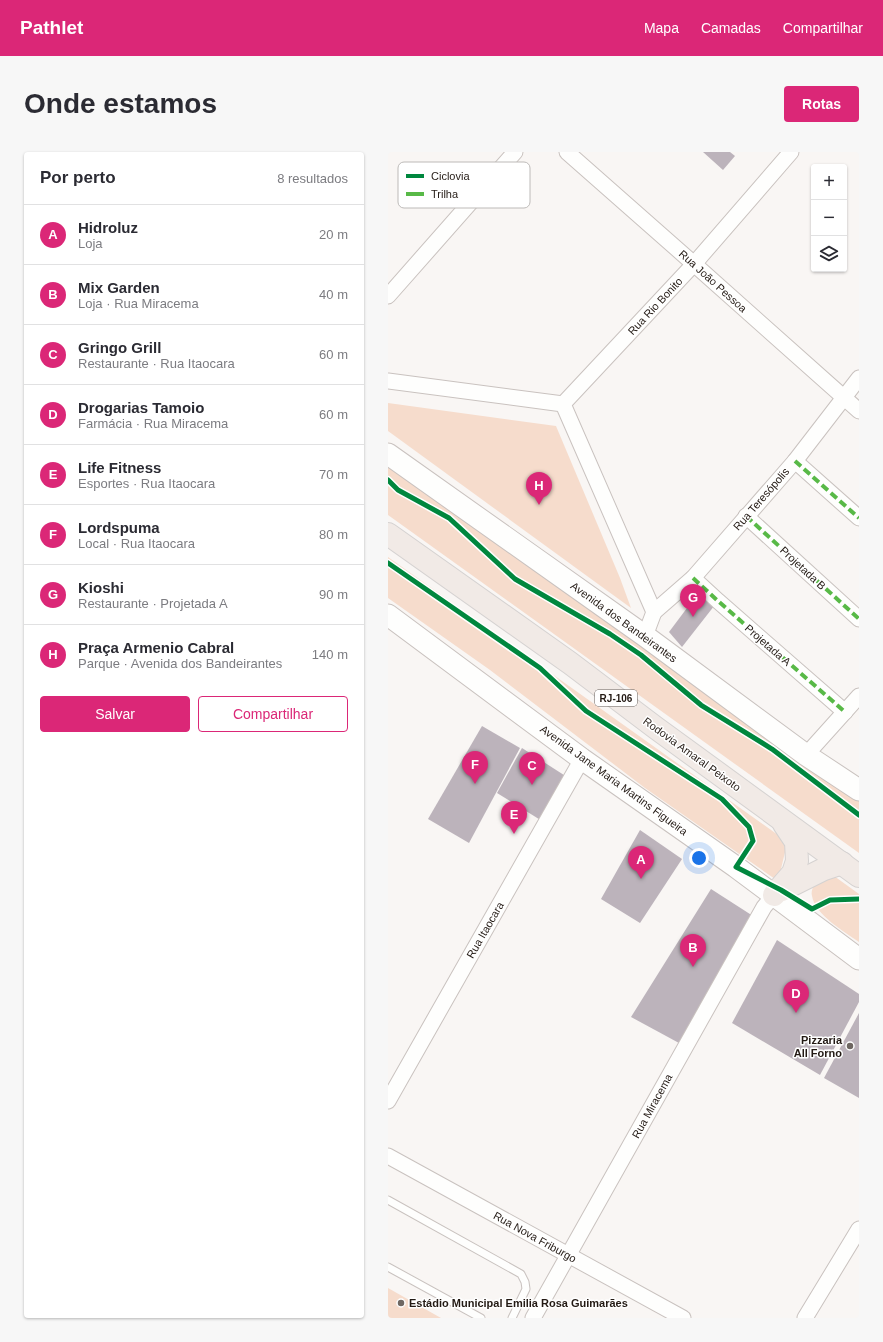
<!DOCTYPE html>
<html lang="pt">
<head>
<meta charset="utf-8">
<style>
  :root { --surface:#fff; --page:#f7f7f7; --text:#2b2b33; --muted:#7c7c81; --line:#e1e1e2; --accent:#db2777 }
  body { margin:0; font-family:Arial,sans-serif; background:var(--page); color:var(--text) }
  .controls { position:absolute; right:12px; top:12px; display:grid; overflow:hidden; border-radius:4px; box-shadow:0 1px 3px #0004 }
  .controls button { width:36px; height:36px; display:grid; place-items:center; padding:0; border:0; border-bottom:1px solid var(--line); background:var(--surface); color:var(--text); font:20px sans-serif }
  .you { position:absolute; left:311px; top:706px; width:14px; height:14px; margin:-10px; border:3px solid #fff; border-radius:50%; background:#1a73e8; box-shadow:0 0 0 6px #1a73e833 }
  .badge { display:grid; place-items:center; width:26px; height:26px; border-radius:50%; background:var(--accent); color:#fff; font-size:13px; font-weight:700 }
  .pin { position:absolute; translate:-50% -33px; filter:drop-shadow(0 1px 2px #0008) }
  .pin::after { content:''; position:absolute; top:21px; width:14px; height:12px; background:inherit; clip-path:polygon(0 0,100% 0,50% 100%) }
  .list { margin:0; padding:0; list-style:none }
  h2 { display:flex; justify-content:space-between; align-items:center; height:52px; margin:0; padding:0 16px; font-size:17px }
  h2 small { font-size:13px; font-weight:400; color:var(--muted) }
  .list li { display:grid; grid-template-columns:26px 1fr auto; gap:12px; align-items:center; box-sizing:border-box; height:60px; padding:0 16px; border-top:1px solid var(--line) }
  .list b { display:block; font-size:15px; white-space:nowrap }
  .list p { margin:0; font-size:13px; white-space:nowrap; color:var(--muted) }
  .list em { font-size:13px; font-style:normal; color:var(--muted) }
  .actions { display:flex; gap:8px; padding:12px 16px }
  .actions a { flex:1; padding:9px 0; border:1px solid var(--accent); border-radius:4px; text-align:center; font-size:14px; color:var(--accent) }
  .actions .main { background:var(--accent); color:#fff }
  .icon { flex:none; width:22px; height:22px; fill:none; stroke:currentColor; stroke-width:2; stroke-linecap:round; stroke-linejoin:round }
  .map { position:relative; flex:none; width:471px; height:1166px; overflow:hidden; border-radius:4px }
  header { display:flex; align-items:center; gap:24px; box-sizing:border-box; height:56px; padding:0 20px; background:var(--accent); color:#fff }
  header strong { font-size:19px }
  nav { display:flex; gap:22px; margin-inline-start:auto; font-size:14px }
  .intro { display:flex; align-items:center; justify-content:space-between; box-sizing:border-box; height:96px; padding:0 24px }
  h1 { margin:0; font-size:28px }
  .button { padding:10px 18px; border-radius:4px; background:var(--accent); color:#fff; font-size:14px; font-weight:700 }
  main { display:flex; gap:24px; padding:0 24px }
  aside { flex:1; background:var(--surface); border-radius:4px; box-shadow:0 1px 3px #0004 }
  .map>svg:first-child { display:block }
</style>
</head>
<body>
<header>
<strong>Pathlet</strong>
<nav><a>Mapa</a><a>Camadas</a><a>Compartilhar</a></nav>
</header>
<div class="intro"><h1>Onde estamos</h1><a class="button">Rotas</a></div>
<main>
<aside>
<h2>Por perto<small>8 resultados</small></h2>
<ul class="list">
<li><span class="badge">A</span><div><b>Hidroluz</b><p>Loja</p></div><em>20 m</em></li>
<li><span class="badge">B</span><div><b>Mix Garden</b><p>Loja · Rua Miracema</p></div><em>40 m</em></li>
<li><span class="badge">C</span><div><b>Gringo Grill</b><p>Restaurante · Rua Itaocara</p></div><em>60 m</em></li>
<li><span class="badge">D</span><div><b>Drogarias Tamoio</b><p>Farmácia · Rua Miracema</p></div><em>60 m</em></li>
<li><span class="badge">E</span><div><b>Life Fitness</b><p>Esportes · Rua Itaocara</p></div><em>70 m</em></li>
<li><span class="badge">F</span><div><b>Lordspuma</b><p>Local · Rua Itaocara</p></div><em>80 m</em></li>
<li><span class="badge">G</span><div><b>Kioshi</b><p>Restaurante · Projetada A</p></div><em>90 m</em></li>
<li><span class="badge">H</span><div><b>Praça Armenio Cabral</b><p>Parque · Avenida dos Bandeirantes</p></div><em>140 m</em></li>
</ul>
<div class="actions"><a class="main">Salvar</a><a>Compartilhar</a></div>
</aside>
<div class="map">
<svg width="471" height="1166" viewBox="0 0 471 1166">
  <rect width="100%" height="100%" fill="#f9f6f4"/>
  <g fill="#f6dccc">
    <path d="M0 251 168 274 232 426 243 456 0 279Z"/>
    <path d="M0 314 471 648V701L0 363Z"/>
    <path d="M0 405 390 683 398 696 392 721 387 727 257 636 102 518 0 446Z"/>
    <path d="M446 724 471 742V790C457 780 427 763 424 744 423 741 424 738 425 735Z"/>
    <path d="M0 1136 53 1166H0Z"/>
  </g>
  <g fill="#bcb3bb">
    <path d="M315 0H342L347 4 335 18Z"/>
    <path d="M311 440 330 449 294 495 281 480Z"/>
    <path d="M94 574 132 596 81 691 40 667Z"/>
    <path d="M134 596 179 625 154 669 109 641Z"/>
    <path d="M252 678 294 707 252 771 213 747Z"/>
    <path d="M323 737 365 764 291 891 243 865Z"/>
    <path d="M389 788 471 842V850L432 923 344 871Z"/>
    <path d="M471 861V946L436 926Z"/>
  </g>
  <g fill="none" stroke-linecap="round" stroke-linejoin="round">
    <defs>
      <g id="service">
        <path d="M0 1048 133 1122 137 1130 138 1137 124 1166"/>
        <path d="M0 1115 93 1166"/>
      </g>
      <g id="minor">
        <path d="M179 0 306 112 471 259"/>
        <path d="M0 144 127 0"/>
        <path d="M0 229 175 252 266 460 257 484"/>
        <path d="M175 252 306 112 403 0"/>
        <path d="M407 309 471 366"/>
        <path d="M358 364 471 467"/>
        <path d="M305 426 330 449 457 560"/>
        <path d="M266 460 305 426 407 309 471 226"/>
        <path d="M418 603 471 544"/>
        <path d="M0 949 194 607"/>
        <path d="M0 1004 295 1166"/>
        <path d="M145 1166 376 755 386 743"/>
        <path d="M417 1166 471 1077"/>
      </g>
      <g id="secondary">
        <path d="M0 302 257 484 418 603 471 638"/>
        <path d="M0 463 194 607 348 715 471 807"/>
      </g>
      <g id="trunk">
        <path d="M0 382 182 511 268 576 471 724"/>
        <path d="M394 738 436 717 454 711"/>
        <path d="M386 743 405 721 409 709 408 690 396 672"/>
      </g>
    </defs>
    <use href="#service" stroke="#c9c2bf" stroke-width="9"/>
    <use href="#minor" stroke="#c9c2bf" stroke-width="17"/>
    <use href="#secondary" stroke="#c9c2bf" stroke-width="23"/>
    <use href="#trunk" stroke="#d5d2d1" stroke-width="24"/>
    <use href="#service" stroke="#fefefd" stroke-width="7"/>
    <use href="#minor" stroke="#fefefd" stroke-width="15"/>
    <use href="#secondary" stroke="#fefefd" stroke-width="21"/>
    <use href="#trunk" stroke="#f1eae6" stroke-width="22"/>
    <g stroke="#58b947" stroke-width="4" stroke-dasharray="8 4" stroke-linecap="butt">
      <path d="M407 309 471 366"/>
      <path d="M358 364 471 467"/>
      <path d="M305 426 330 449 457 560"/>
    </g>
    <defs>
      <g id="cycleway">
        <path d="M0 328 10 338 61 366 127 427 222 482 253 503 313 553 384 597 471 663"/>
        <path d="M0 411 152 516 198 559 334 647 361 675 365 689 348 715 393 738 424 757 442 748 471 747"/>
      </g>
    </defs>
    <use href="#cycleway" stroke="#fff" stroke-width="8"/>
    <use href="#cycleway" stroke="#00873e" stroke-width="5"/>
  </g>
  <g fill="#6e6762" stroke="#fff" stroke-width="1.5">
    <circle cx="462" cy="894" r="4"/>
    <circle cx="13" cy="1151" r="4"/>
  </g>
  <g text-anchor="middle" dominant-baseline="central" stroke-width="3" stroke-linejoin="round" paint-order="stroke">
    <rect fill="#fff" stroke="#655f5a" stroke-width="1" x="207" y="538" width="42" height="16" rx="3"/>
    <g font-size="10" font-weight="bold" fill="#231a14">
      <text x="228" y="546">RJ-106</text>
    </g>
    <g font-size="11" fill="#231a14" stroke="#fff">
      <text transform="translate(325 129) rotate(42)">Rua João Pessoa</text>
      <text transform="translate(267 154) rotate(-47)">Rua Rio Bonito</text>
      <text transform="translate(373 347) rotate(-49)">Rua Teresópolis</text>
      <text transform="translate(415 416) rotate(43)">Projetada B</text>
      <text transform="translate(236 470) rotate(36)">Avenida dos Bandeirantes</text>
      <text transform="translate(380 493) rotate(41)">Projetada A</text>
      <text transform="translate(304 602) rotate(36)">Rodovia Amaral Peixoto</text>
      <text transform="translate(226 628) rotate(36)">Avenida Jane Maria Martins Figueira</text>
      <text transform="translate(97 778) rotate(-60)">Rua Itaocara</text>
      <text transform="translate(264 954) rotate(-61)">Rua Miracema</text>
      <text transform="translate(147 1085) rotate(29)">Rua Nova Friburgo</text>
    </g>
    <g font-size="11" font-weight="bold" fill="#231a14" stroke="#fff" text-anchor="end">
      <text x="454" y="888">Pizzaria<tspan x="454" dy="13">All Forno</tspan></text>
      <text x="21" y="1151" text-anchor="start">Estádio Municipal Emilia Rosa Guimarães</text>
    </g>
  </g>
  <rect x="10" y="10" width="132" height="46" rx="6" fill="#fff" stroke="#bdbab8" stroke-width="1"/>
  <rect x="18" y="22" width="18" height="4" fill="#00873e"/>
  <rect x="18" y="40" width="18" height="4" fill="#58b947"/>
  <g font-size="11" fill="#231a14">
    <text x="43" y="28">Ciclovia</text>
    <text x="43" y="46">Trilha</text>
  </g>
</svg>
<div class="controls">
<button>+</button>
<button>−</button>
<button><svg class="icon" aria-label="layers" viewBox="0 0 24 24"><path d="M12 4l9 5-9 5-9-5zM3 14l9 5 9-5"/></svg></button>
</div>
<div class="you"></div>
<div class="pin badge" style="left:253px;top:727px">A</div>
<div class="pin badge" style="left:305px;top:815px">B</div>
<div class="pin badge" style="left:144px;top:633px">C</div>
<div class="pin badge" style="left:408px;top:861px">D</div>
<div class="pin badge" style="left:126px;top:682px">E</div>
<div class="pin badge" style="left:87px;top:632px">F</div>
<div class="pin badge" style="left:305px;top:465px">G</div>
<div class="pin badge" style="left:151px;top:353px">H</div>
</div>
</main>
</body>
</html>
